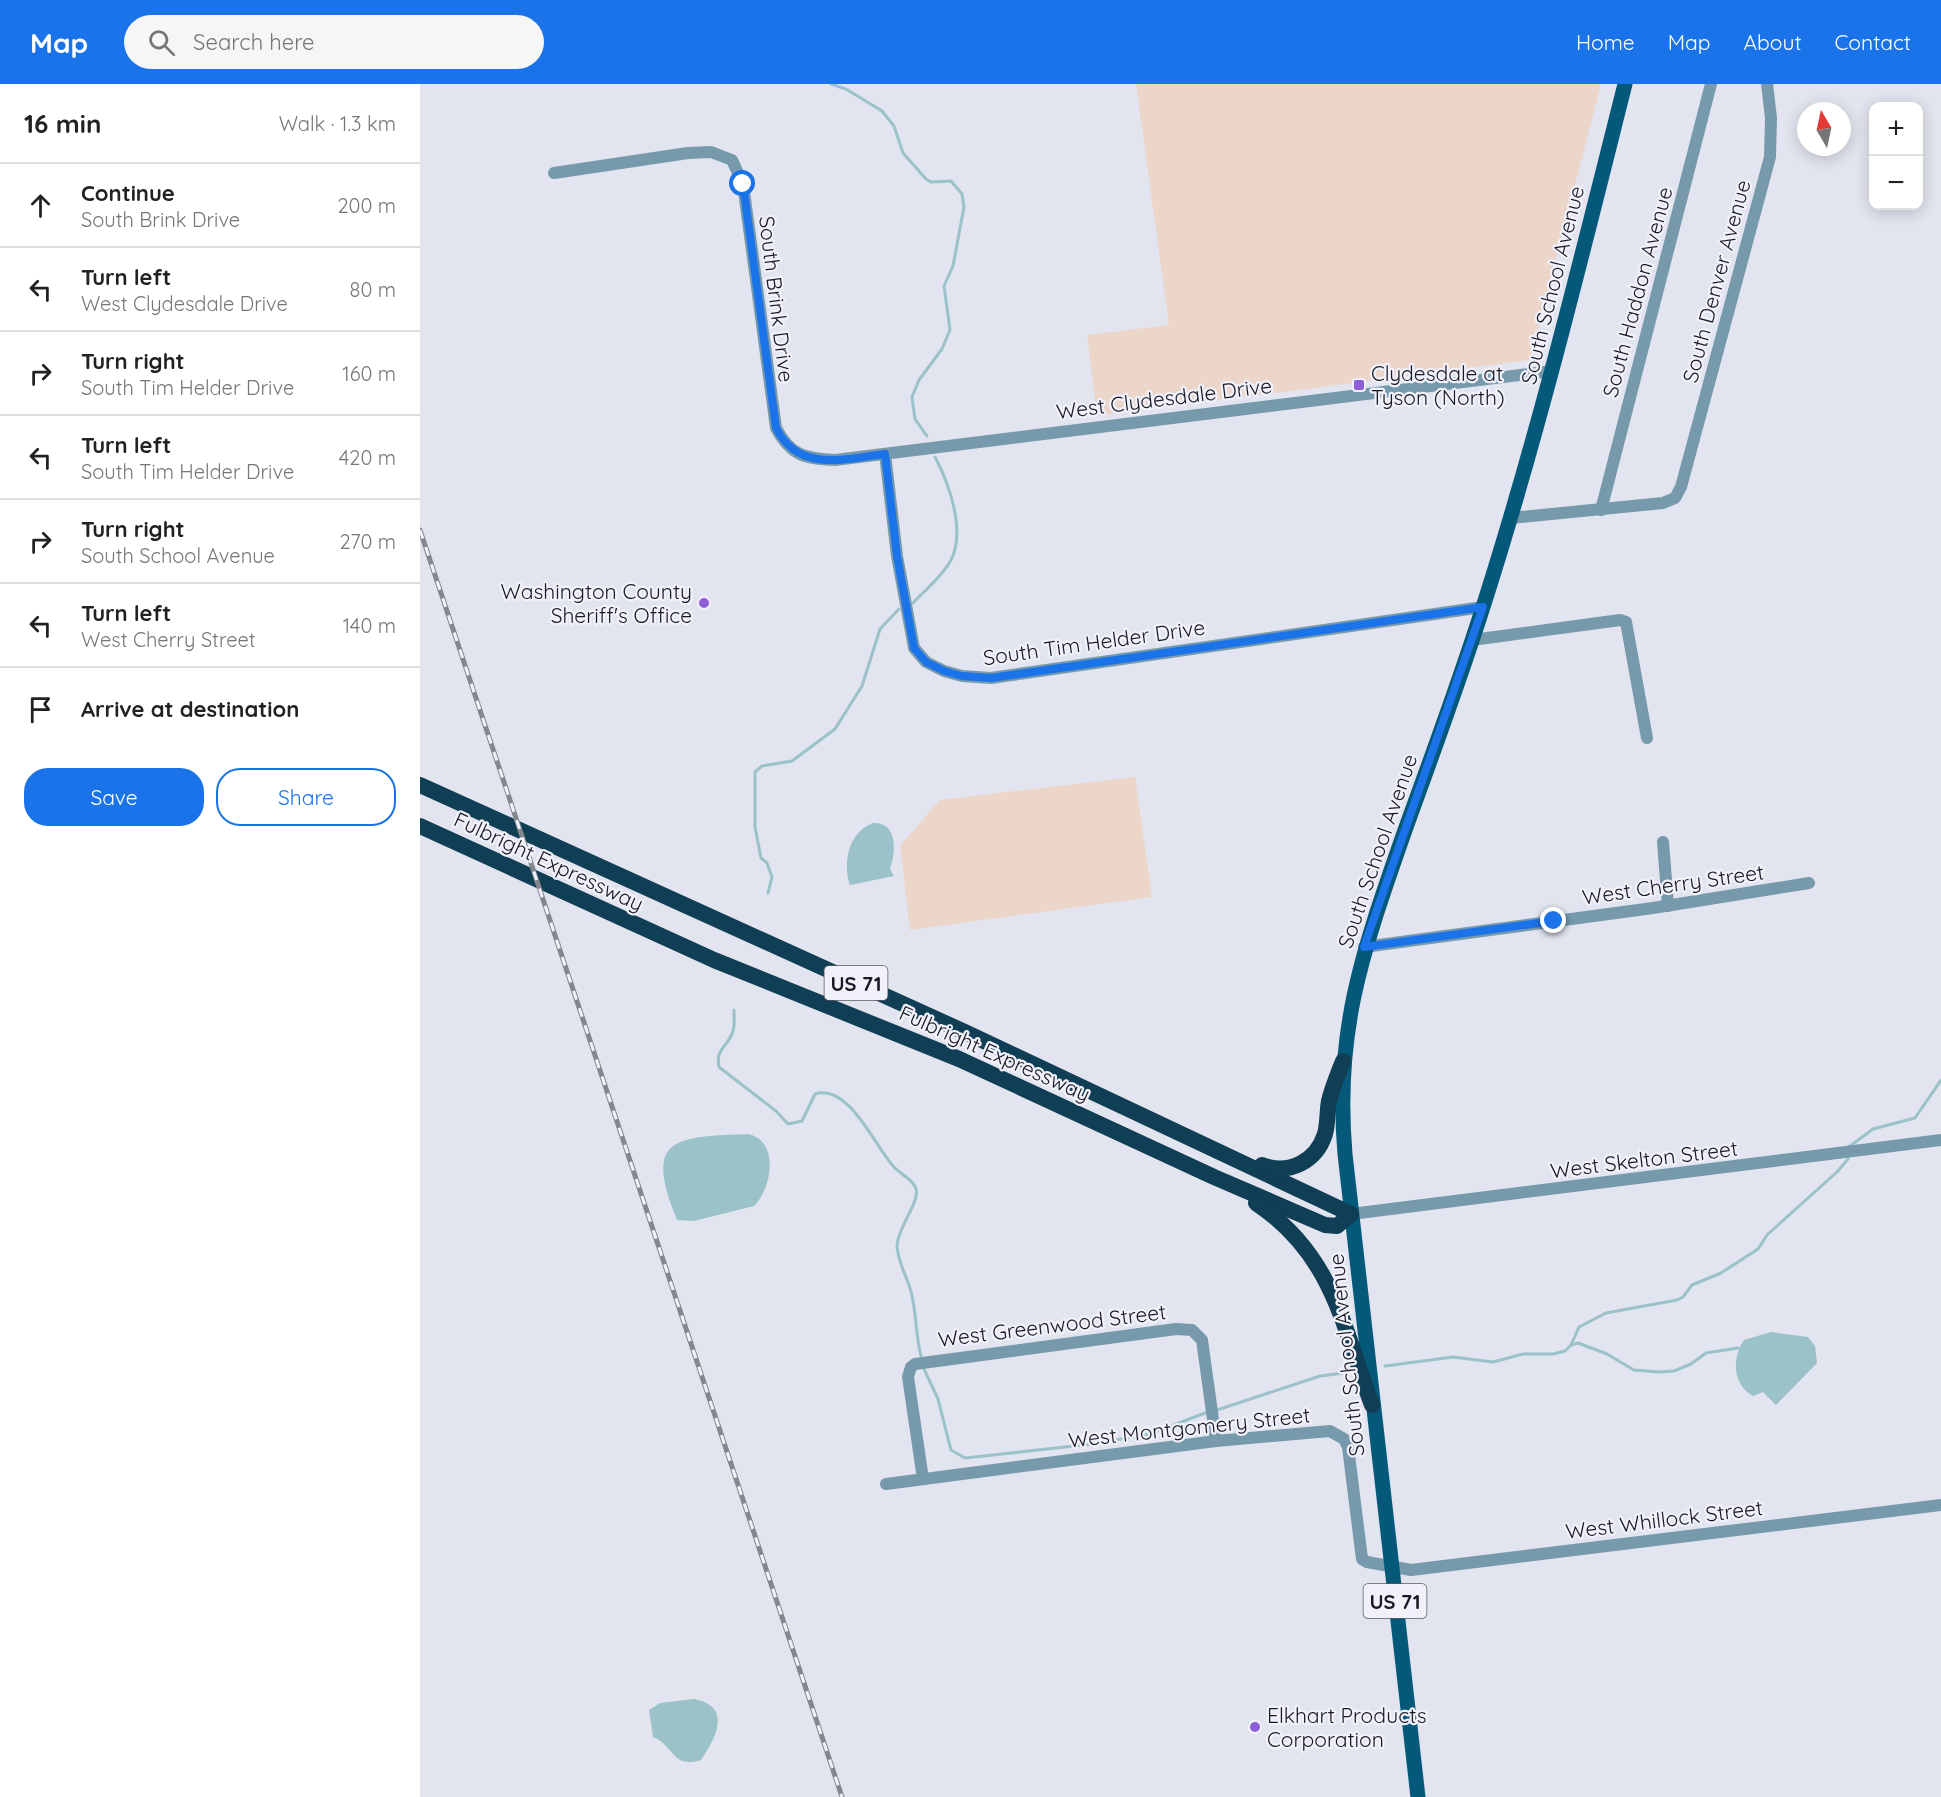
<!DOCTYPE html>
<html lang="en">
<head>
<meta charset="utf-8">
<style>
  :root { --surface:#fff; --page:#f6f6f6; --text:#222; --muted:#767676; --line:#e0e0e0; --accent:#1a73e8 }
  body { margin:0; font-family:Quicksand,sans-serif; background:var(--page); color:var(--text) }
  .controls { position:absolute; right:18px; top:18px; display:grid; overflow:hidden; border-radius:12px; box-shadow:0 3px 15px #0003 }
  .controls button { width:54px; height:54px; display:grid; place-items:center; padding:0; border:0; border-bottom:2px solid var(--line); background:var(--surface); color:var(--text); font:30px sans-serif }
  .compass { position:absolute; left:1377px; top:18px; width:54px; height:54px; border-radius:50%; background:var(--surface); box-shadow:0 3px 15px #0003; rotate:351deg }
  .stop { position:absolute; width:18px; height:18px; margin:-14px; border:4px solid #1a73e8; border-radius:50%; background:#fff }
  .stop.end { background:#1a73e8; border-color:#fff; box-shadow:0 2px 6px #0008 }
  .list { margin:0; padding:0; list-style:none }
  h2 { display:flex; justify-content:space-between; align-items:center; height:78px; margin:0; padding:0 24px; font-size:26px }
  h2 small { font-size:20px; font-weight:400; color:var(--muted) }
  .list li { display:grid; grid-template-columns:39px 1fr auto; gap:18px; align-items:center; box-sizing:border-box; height:84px; padding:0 24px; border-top:2px solid var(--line) }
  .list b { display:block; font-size:22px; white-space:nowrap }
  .list p { margin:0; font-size:20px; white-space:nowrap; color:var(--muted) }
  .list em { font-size:20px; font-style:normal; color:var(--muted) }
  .actions { display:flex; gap:12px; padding:18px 24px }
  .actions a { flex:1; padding:14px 0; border:2px solid var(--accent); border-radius:24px; text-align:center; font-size:21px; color:var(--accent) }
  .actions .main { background:var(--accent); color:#fff }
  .icon { flex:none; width:33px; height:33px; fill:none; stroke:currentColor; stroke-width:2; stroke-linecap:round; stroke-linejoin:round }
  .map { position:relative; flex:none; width:1521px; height:1713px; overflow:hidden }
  header { display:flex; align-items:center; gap:36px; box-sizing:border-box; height:84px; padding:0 30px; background:var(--accent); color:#fff }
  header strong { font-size:28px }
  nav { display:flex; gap:33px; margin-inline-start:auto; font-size:21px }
  .search { width:420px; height:54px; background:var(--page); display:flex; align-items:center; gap:15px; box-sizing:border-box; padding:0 21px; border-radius:33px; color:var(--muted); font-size:22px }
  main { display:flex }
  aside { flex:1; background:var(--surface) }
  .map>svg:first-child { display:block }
</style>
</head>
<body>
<header>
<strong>Map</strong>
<div class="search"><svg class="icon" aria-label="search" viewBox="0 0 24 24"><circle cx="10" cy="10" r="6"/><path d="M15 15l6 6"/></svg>Search here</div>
<nav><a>Home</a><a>Map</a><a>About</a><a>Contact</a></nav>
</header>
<main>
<aside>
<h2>16 min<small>Walk · 1.3 km</small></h2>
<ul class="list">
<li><svg class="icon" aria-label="ahead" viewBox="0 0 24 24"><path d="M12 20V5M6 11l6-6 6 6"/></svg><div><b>Continue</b><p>South Brink Drive</p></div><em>200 m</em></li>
<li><svg class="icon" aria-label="left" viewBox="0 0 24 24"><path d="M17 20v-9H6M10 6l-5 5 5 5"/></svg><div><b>Turn left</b><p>West Clydesdale Drive</p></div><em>80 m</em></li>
<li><svg class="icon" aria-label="right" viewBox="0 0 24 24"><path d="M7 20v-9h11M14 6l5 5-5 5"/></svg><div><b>Turn right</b><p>South Tim Helder Drive</p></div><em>160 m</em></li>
<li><svg class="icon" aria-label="left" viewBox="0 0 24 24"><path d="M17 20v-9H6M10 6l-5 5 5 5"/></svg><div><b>Turn left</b><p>South Tim Helder Drive</p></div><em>420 m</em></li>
<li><svg class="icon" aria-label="right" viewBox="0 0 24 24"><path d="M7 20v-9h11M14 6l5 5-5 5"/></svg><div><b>Turn right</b><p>South School Avenue</p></div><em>270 m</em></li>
<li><svg class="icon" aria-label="left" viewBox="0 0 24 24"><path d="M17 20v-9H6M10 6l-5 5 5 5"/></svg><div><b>Turn left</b><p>West Cherry Street</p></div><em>140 m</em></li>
<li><svg class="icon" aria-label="arrive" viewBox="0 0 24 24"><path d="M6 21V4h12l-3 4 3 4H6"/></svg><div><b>Arrive at destination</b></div></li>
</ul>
<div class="actions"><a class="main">Save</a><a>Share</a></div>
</aside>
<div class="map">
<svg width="1521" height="1713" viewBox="0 0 1521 1713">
  <rect width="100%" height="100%" fill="#e2e4ef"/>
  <g fill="#ecd6c9">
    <path d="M716 0H1181L1110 276 677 332 667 251 749 241Z"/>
    <path d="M715 693 732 813 490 846 480 762 520 716Z"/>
  </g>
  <g fill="#9ac2c8">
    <path d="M453 739C478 738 476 768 470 785L474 792 430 801C423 780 427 749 453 739Z"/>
    <path d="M328 1050C360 1057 352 1104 334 1122L274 1137 257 1136C223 1053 254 1053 328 1050Z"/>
    <path d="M1351 1248 1388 1253 1395 1262 1397 1279 1356 1321 1343 1308 1333 1312C1312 1301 1312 1273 1324 1256Z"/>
    <path d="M274 1615C312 1622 297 1653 281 1676 252 1685 255 1662 233 1653L229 1626 240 1619Z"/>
  </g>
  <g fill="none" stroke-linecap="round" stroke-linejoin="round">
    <g stroke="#9ac2c8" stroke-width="3">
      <path d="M411 0 426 5 462 27 474 42 483 69 506 95 511 98 531 97 542 110 544 123 533 182 524 202 530 246 522 265 499 296 492 313 495 335 507 352"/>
      <path d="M493 519C505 506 522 493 531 476 546 447 529 399 515 373"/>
      <path d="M348 809 352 793 347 779 341 774 335 743V688L342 682 372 677 415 645 442 602 460 545 479 525"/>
      <path d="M314 926C314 932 315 940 313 947 309 962 295 964 299 983L356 1027 368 1040 382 1037 395 1010C429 999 455 1063 474 1083 480 1090 494 1096 496 1105 500 1117 478 1144 477 1161 477 1176 486 1191 490 1204 497 1227 495 1250 501 1272"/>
      <path d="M1430 1062 1453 1045 1495 1034 1521 996"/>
      <path d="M1151 1261 1158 1259 1187 1270 1214 1286 1239 1288 1254 1287 1271 1280 1286 1269 1318 1264"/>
      <path d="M965 1282 1033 1273 1073 1278 1103 1270H1133L1145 1267 1151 1261 1159 1243 1186 1229 1257 1216 1263 1213 1272 1201 1301 1189 1338 1165 1347 1151 1417 1088 1428 1075"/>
      <path d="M504 1285 518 1315 531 1366 545 1374 672 1360 730 1350 785 1329"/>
      <path d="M797 1326 900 1292 924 1289"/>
    </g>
    <g stroke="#7799ac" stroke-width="12">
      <path d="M134 89 268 69 291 68 312 76 323 100 356 344C370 371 385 375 415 376L1132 287"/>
      <path d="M465 370 477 472 494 564 506 578 524 587 542 592 571 594 1063 523"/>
      <path d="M1181 426 1291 0"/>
      <path d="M1091 434 1243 419 1255 414 1261 403 1350 73 1351 34 1347 0"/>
      <path d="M1052 556 1200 536 1206 538 1227 654"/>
      <path d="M1243 758 1248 822"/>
      <path d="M944 863 1233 824 1389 799"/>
      <path d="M931 1130 1521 1056"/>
      <path d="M503 1395 488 1293 491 1283 495 1280 756 1245 772 1246 782 1256 796 1357"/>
      <path d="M466 1400 796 1357 910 1347 924 1355 928 1363 942 1475 947 1478 991 1486 1521 1421"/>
    </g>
    <path stroke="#04587a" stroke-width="15" d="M998 1713 925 1070C914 945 944 864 984 749 1011 674 1039 599 1063 523 1118 351 1161 175 1205 0"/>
    <g stroke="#103f55" stroke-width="16">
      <path d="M0 701 547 949 931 1130 917 1142 905 1141 794 1093 539 975 294 876 0 742"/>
      <path d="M842 1081C869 1091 896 1078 905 1050 908 1039 907 1028 909 1017 912 1004 918 990 923 977"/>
      <path d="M836 1119C913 1171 922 1240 952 1321"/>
    </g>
    <defs>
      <path id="rail" d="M0 446 422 1713"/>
    </defs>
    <use href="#rail" stroke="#84868e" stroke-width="5"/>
    <use href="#rail" stroke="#f0f1fc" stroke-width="3" stroke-dasharray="9" stroke-linecap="butt"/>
  </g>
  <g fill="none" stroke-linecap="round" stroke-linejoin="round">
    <path stroke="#1a73e8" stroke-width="8" d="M323 100 356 344C379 389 423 375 465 370L477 472 494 564 506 578 524 587 542 592 571 594 1063 523 944 863 1134 837"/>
  </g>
  <g fill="#8e5ed7" stroke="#f0f1fc" stroke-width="2">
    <rect x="933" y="295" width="12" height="12" rx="3"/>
    <circle cx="284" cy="519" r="6"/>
    <circle cx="835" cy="1643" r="6"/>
  </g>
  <g text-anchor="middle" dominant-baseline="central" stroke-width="4.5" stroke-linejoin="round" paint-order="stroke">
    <g fill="#f0f1fc" stroke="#5a5a61" stroke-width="1.5">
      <rect x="404.5" y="882" width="63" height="34" rx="4.5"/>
      <rect x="943.5" y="1500" width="63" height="34" rx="4.5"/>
    </g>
    <g font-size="20" font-weight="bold" fill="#191a1e">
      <text x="436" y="899">US 71</text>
      <text x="975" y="1517">US 71</text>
    </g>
    <g font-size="21" fill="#191a1e" stroke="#f0f1fc">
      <text transform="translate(1296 197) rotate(-75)">South Denver Avenue</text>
      <text transform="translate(1132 201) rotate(-76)">South School Avenue</text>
      <text transform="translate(1217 208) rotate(-75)">South Haddon Avenue</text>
      <text transform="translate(357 215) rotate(83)">South Brink Drive</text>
      <text transform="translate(744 314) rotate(-7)">West Clydesdale Drive</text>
      <text transform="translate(674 558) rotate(-8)">South Tim Helder Drive</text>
      <text transform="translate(957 767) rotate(-71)">South School Avenue</text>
      <text transform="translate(129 777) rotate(25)">Fulbright Expressway</text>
      <text transform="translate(1253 800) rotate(-8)">West Cherry Street</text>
      <text transform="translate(575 969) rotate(24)">Fulbright Expressway</text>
      <text transform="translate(1224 1075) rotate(-7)">West Skelton Street</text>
      <text transform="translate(632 1241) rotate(-7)">West Greenwood Street</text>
      <text transform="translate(926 1271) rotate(-96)">South School Avenue</text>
      <text transform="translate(769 1343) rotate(-6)">West Montgomery Street</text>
      <text transform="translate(1244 1435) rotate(-7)">West Whillock Street</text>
    </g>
    <g font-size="21" fill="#191a1e" stroke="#f0f1fc" text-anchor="start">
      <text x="951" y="289">Clydesdale at<tspan x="951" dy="24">Tyson (North)</tspan></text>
      <text x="272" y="507" text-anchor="end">Washington County<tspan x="272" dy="24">Sheriff's Office</tspan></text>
      <text x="847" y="1631">Elkhart Products<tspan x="847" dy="24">Corporation</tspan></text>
    </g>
  </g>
</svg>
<div class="controls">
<button>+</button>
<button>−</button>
</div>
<svg class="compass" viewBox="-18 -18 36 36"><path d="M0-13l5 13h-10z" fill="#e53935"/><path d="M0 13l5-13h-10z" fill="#767676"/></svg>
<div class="stop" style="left:323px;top:100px"></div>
<div class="stop end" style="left:1134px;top:837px"></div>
</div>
</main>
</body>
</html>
